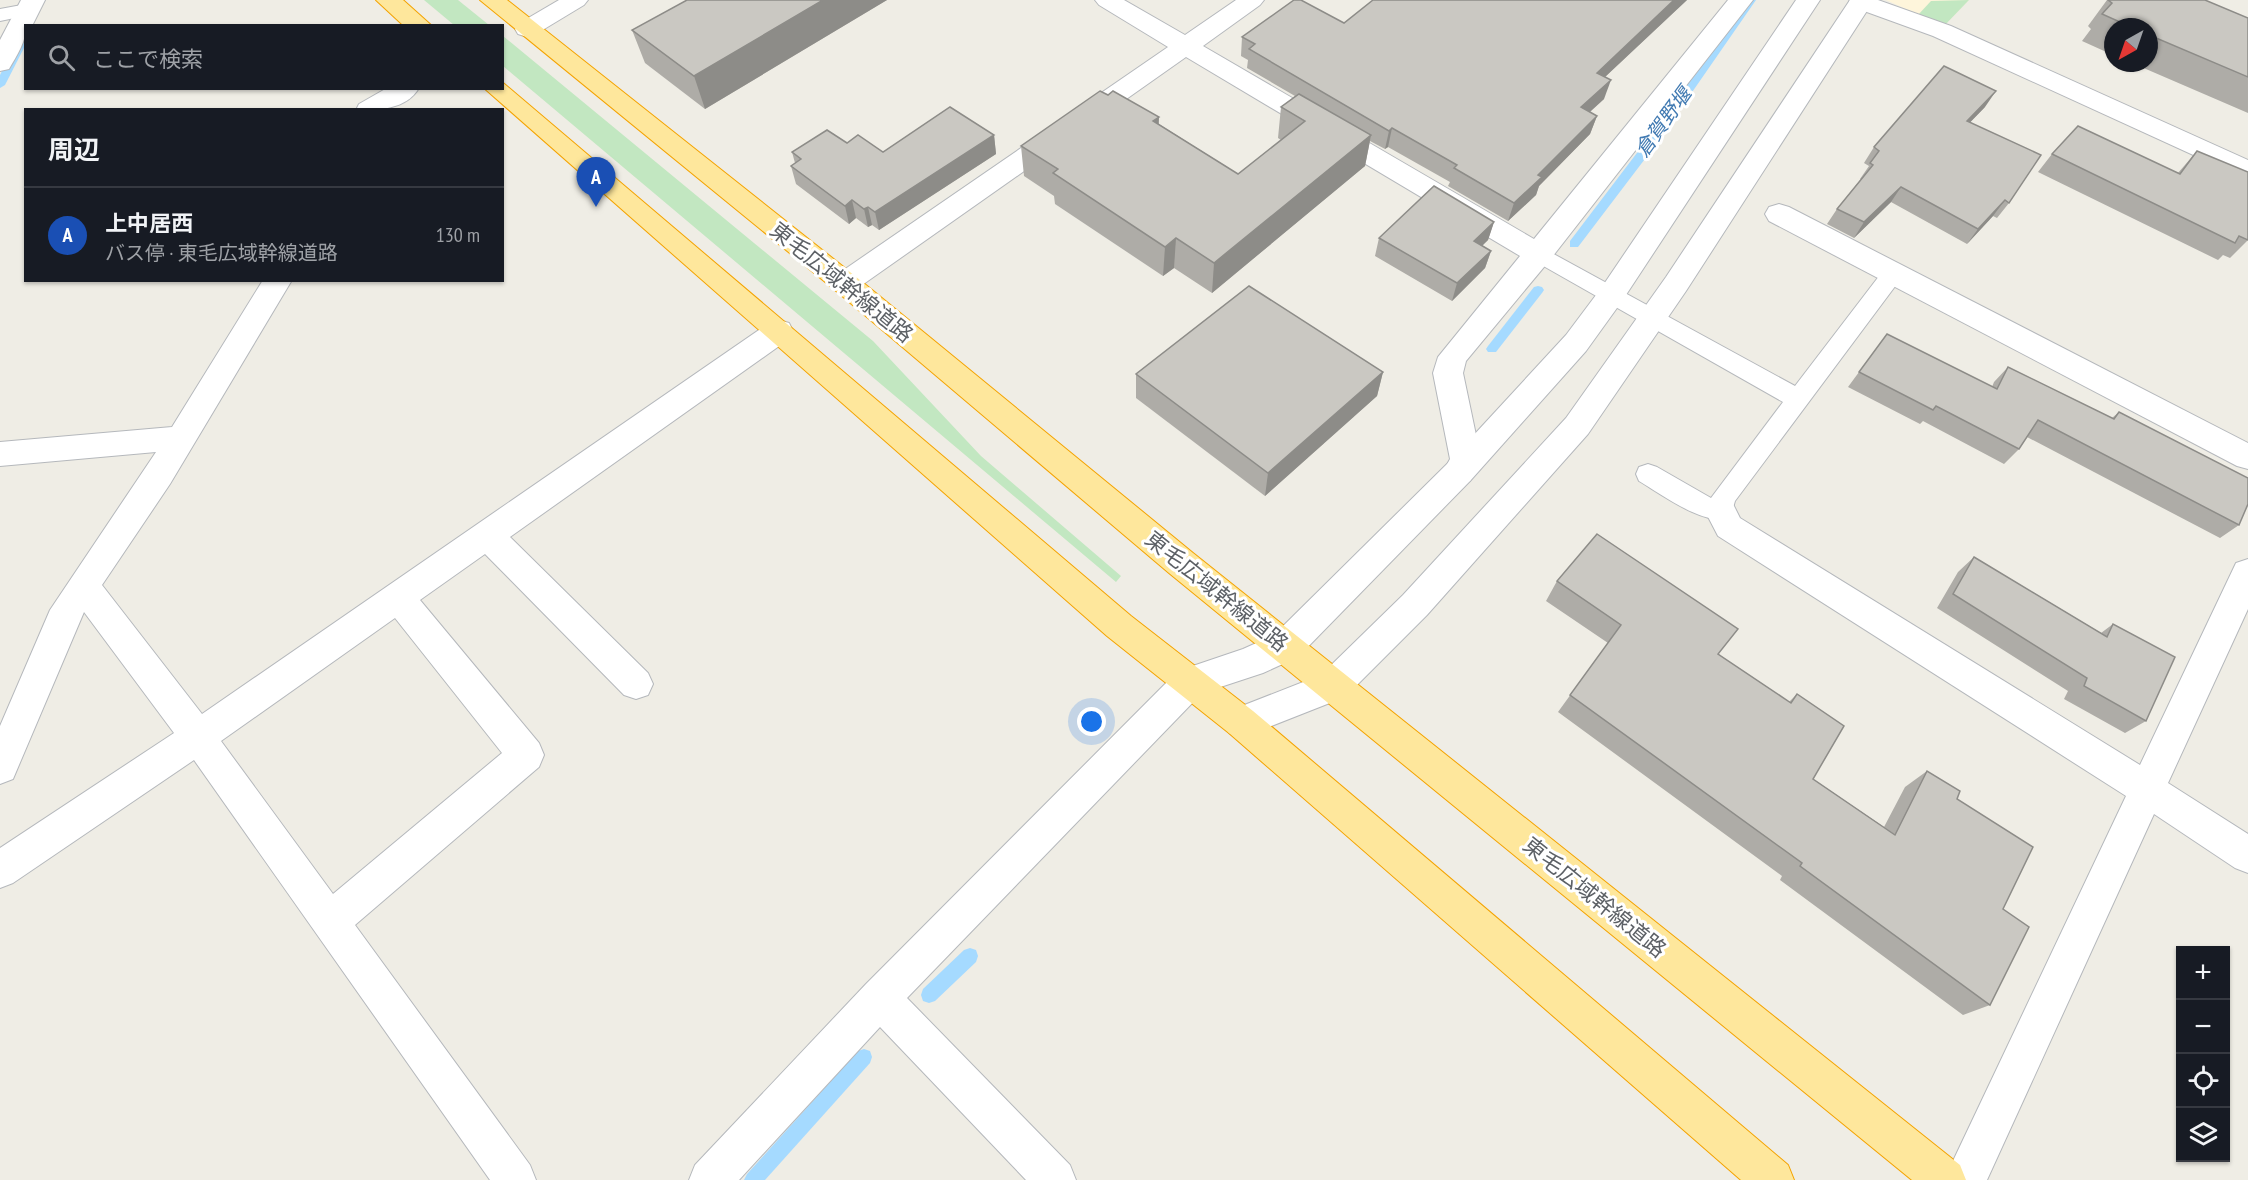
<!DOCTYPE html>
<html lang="ja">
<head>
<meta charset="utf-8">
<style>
  :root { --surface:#171b24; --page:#20242c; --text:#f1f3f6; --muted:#9ea1a6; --line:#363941; --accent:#ea3a30 }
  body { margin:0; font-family:"PT Sans Narrow","Noto Sans JP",sans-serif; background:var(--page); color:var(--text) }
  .controls { position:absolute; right:18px; bottom:18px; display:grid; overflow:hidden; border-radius:0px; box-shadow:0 2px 4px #0004 }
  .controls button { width:54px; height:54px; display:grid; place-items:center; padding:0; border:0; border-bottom:2px solid var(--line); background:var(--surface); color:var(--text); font:30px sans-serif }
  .compass { position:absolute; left:2104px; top:18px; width:54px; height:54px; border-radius:50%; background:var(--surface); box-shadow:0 2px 4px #0004; rotate:220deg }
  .you { position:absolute; left:1092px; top:722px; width:21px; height:21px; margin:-15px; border:4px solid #fff; border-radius:50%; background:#1a73e8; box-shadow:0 0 0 9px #1a73e833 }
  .badge { display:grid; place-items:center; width:39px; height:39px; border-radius:50%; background:var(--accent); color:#fff; font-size:20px; font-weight:700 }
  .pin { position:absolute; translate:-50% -50px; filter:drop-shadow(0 2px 3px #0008) }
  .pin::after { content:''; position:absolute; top:32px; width:21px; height:18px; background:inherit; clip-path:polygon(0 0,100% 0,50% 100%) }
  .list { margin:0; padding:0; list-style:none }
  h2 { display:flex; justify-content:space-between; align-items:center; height:78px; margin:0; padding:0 24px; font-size:26px }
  h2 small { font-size:20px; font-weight:400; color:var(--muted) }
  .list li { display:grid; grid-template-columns:39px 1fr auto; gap:18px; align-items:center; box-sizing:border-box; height:96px; padding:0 24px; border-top:2px solid var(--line) }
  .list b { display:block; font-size:22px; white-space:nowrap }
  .list p { margin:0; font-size:20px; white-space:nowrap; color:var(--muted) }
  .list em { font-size:20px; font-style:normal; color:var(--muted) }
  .icon { flex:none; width:33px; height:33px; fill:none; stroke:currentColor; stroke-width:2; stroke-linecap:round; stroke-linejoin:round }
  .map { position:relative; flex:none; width:2248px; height:1180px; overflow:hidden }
  .search { position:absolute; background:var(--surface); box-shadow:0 2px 4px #0004; left:24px; top:24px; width:480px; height:66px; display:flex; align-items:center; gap:15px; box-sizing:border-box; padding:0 21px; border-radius:0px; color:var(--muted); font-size:22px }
  .panel { position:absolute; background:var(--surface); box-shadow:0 2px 4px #0004; left:24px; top:108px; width:480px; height:174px; border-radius:0px }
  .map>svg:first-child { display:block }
</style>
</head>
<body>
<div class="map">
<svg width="2248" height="1180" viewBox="0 0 2248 1180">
  <rect width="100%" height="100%" fill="#efede5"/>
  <path fill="#fef5db" d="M1886 0H1969L1944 26Z"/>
  <g fill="#c2e7c1">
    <path d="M424 0H458L489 25H454Z"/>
    <path d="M1969 0 1944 26 1918 15 1931 1Z"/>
    <path d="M503 36 873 341 981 456 1121 576 1116 582 503 66Z"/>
  </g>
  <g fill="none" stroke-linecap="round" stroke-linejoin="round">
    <g fill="#a5daff" fill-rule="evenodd">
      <path d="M1746 0H1756L1654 147 1578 247H1570V241L1646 141Z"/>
      <path d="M26 30V44L5 85 0 88V75L21 33Z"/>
      <path d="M1538 286 1542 287 1544 290 1542 293 1496 352H1488L1486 349 1488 346 1534 287Z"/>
      <path d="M970 948 976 950 978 956 976 962 935 1001 929 1003 923 1001 921 995 923 989 964 950Z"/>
      <path d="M864 1049 870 1051 872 1057 870 1063 765 1180H744L747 1174 858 1051Z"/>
    </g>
    <defs>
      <g id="service">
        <path d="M27 4 34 6 36 10 34 14 0 21V9Z"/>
        <path d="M1539 246 1795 386 1886 267 1894 265 1902 267 1905 273 1735 501 1730 518C1705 527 1661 494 1639 481L1636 474 1639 467 1648 464 1657 467 1711 498 1783 402 1531 259 1528 254 1531 249Z"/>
      </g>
      <g id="minor">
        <path d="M21 0H45L32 26H26C26 42 17 55 9 69L0 71V40Z"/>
        <path d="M559 0H588L584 5 536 34 527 37 518 34 515 29 518 24Z"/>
        <path d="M1095 0H1124L1185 35 1236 0H1264L1260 5 1203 46 1534 239 1728 0H1753L1549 261 1466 361 1463 373 1481 459 1470 481 1459 485 1448 481 1443 472 1450 459 1433 373 1438 357 1520 256 1186 57 855 290 845 293 835 290 831 283 835 276 1168 47 1099 5Z"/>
        <path d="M1850 0H1878L1951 26 2248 160V180L1933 36 1853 7 1849 2Z"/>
        <path d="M387 88H419C406 110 378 110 356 110L359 104Z"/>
        <path d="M1779 204 1789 207 2248 443V469L2237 466 1769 221 1765 214 1769 207Z"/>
        <path d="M263 280H292L170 484 102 585 202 714 769 323 779 320 789 323 793 331 789 339 510 537 648 673 653 684 648 695 636 699 624 695 485 554 420 600 539 743 544 755 539 767 355 925 530 1165 536 1180H490L194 760 13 883 0 888V848L174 733 84 612 13 779 0 784V726L50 610 156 452 0 466V442L172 427ZM395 618 502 753 333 894 221 741Z"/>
        <path d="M1721 498 1732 502 1740 518 2140 765 2236 563 2248 559V609L2168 783 2248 834V873L2235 868 2154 814 1987 1180H1944L2126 796 1718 536 1705 511 1710 502Z"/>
        <path d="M1190 667 1202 671 1207 682 1202 693 907 998 1070 1165 1076 1180H1026L880 1027 739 1180H689L695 1165 866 984 1178 671Z"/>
      </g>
      <g id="tertiary">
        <path d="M1796 0H1820L1622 301 1586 351 1470 481 1298 657 1263 673 1190 697 1178 693 1173 682 1178 671 1243 649 1274 635 1448 463 1566 335 1602 287Z"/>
        <path d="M1850 0H1874L1686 291 1588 434 1427 615 1345 697 1241 738 1229 733 1223 722 1229 711 1321 675 1403 595 1566 418 1666 277Z"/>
      </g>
      <g id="trunk">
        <path d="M376 0H403L432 26H404Z"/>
        <path d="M480 0H507L855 276 1193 553 1960 1165 1966 1180H1912L1169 573 835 290Z"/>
        <path d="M502 82 1131 616 1253 711 1788 1165 1794 1180H1741L1229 733 1107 636 484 88H502Z"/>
      </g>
    </defs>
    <use href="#service" stroke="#b5b8bc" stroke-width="2"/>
    <use href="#minor" stroke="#b5b8bc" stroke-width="2"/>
    <use href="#tertiary" stroke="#b5b8bc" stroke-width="2"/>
    <use href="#trunk" stroke="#f4a300" stroke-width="2"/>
    <use href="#service" fill="#fff" fill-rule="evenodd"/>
    <use href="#minor" fill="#fff" fill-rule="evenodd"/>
    <use href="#tertiary" fill="#fff" fill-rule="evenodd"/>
    <use href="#trunk" fill="#fee79c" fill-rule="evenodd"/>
  </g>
  <g fill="#aeaca7">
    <path d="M687 0H887L705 109 645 63 632 30Z"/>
    <path d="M1687 0 1605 77 1604 99 1590 112 1597 116 1590 134 1539 186 1536 195 1508 221 1448 186 1450 182 1388 147 1385 149 1370 141 1365 166 1212 293 1174 268 1163 276 1055 204 1054 196 1024 176 1021 146 1159 124 1238 174 1281 140 1278 138 1281 107 1295 96 1247 68 1248 60 1241 56 1242 37 1344 23Z"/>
    <path d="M2107 0H2205L2248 18V113L2132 63H2149V27H2113V55L2082 41 2091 29 2088 26Z"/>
    <path d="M1985 107 1970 122 2009 203 1997 218 1993 216 1967 244 1891 202 1854 238 1827 224 1837 209 1861 179H1860L1869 166 1864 163 1874 147Z"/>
    <path d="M994 135 996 154 879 230 872 225 868 227 856 218 849 224 796 184 791 166 795 163 792 152H883Z"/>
    <path d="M2197 151 2248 240 2230 258 2223 255 2218 260 2038 172 2052 154 2178 173Z"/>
    <path d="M1494 222 1488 240 1482 246 1491 251 1485 268 1452 301 1375 256 1379 238Z"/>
    <path d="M1887 334 1992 387 1994 382 2008 367 2112 418 2119 412 2239 525 2220 538 2027 437 2019 449 2004 464 1923 421 1920 424 1848 387Z"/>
    <path d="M1383 372 1377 396 1265 496 1136 398V374Z"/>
    <path d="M1974 557 2101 633 2113 624 2146 721 2125 733 2064 699 2068 691 1937 608 1958 572Z"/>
    <path d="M1557 581 1718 654 1789 702 1797 694 1813 779 1884 827 1905 787 1927 771 1957 799 2003 909 1990 1005 1963 1015 1780 880 1782 876 1558 712 1608 643 1546 601Z"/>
  </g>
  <g fill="#8d8c88">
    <path d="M823 0H887L705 109 694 76Z"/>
    <path d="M1674 0H1687L1590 91 1597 73Z"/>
    <path d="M1611 80 1604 99 1574 126 1581 107Z"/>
    <path d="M1996 91 1985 107 1956 137 1967 121Z"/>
    <path d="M1597 116 1590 134 1539 186 1536 195 1508 221 1514 203 1538 175Z"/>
    <path d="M1159 117 1158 148 1153 121Z"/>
    <path d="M1392 128 1388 147 1385 149 1389 131Z"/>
    <path d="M994 135 996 154 879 230 875 212Z"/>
    <path d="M1371 135 1365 166 1212 293 1214 263Z"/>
    <path d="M1901 187 1891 202 1854 238 1864 222Z"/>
    <path d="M852 200 856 218 849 224 845 206Z"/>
    <path d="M2005 200 1993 216 1967 244 1978 229Z"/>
    <path d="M868 207 872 225 868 227 864 209Z"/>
    <path d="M1494 222 1488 240 1468 259 1474 241Z"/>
    <path d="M1176 238 1174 268 1163 276 1165 247Z"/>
    <path d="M1491 251 1485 268 1452 301 1457 283Z"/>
    <path d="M1383 372 1377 396 1265 496 1268 473Z"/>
  </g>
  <g fill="#cac8c2" stroke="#8d8c88" stroke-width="1.5">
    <path d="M687 0H823L694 76 632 30Z"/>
    <path d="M1294 0H1301L1344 23 1373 0H1674L1597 73 1611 80 1581 107 1597 116 1538 175 1542 177 1514 203 1454 168 1457 165 1392 128 1389 131 1249 49 1255 44 1242 37Z"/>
    <path d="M2108 0H2205L2248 18V77L2149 35V27H2131L2102 14 2112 3Z"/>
    <path d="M1944 66 1996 91 1967 121 2041 155 2009 203 2005 200 1978 229 1901 187 1864 222 1837 209 1873 165 1870 163 1879 151 1874 147Z"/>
    <path d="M1100 91 1108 95 1113 91 1159 117 1153 121 1238 174 1305 121 1281 107 1299 94 1371 135 1214 263 1176 238 1165 247 1053 173 1058 169 1021 146Z"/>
    <path d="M950 107 994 135 875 212 868 207 864 209 852 200 845 206 791 166 801 159 792 152 827 130 847 143 858 135 883 152Z"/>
    <path d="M2078 126 2180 174 2197 151 2248 172V240L2239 236 2235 243 2052 154Z"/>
    <path d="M1434 186 1494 222 1474 241 1491 251 1457 283 1379 238Z"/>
    <path d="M1249 286 1383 372 1268 473 1136 374Z"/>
    <path d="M1887 334 1997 389 2008 367 2114 419 2119 412 2248 478V504L2239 525 2038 420 2019 449 1936 406 1933 410 1859 372Z"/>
    <path d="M1597 534 1738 629 1718 654 1791 703 1797 694 1844 726 1813 779 1895 835 1927 771 1960 791 1957 799 2033 847 2003 909 2029 927 1990 1005 1800 866 1802 863 1570 695 1621 625 1557 581Z"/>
    <path d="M1974 557 2107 637 2113 624 2175 657 2146 721 2084 686 2087 678 1953 594Z"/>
  </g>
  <g text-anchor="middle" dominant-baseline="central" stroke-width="6" stroke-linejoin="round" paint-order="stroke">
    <g font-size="20" font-style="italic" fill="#417ab2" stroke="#fff">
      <text transform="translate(1663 122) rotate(-54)">倉賀野堰</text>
    </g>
    <g font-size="22" fill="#5d6166" stroke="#fff">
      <text transform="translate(842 282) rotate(39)">東毛広域幹線道路</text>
      <text transform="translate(1217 591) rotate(39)">東毛広域幹線道路</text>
      <text transform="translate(1595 897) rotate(39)">東毛広域幹線道路</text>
    </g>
  </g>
</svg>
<div class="controls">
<button>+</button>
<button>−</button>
<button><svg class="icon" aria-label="locate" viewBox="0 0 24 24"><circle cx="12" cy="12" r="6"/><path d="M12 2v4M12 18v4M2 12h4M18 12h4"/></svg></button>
<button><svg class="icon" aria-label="layers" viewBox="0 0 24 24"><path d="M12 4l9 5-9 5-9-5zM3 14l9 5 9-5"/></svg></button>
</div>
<svg class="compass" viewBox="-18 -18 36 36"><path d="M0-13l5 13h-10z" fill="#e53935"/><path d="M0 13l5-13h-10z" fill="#9ea1a6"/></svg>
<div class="you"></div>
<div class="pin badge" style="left:596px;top:207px;background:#1a4fb4">A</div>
<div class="search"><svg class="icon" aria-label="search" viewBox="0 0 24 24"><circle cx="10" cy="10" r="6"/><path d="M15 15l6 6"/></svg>ここで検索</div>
<section class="panel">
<h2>周辺<small></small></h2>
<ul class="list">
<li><span class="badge" style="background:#1a4fb4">A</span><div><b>上中居西</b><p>バス停 · 東毛広域幹線道路</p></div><em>130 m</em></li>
</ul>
</section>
</div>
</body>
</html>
